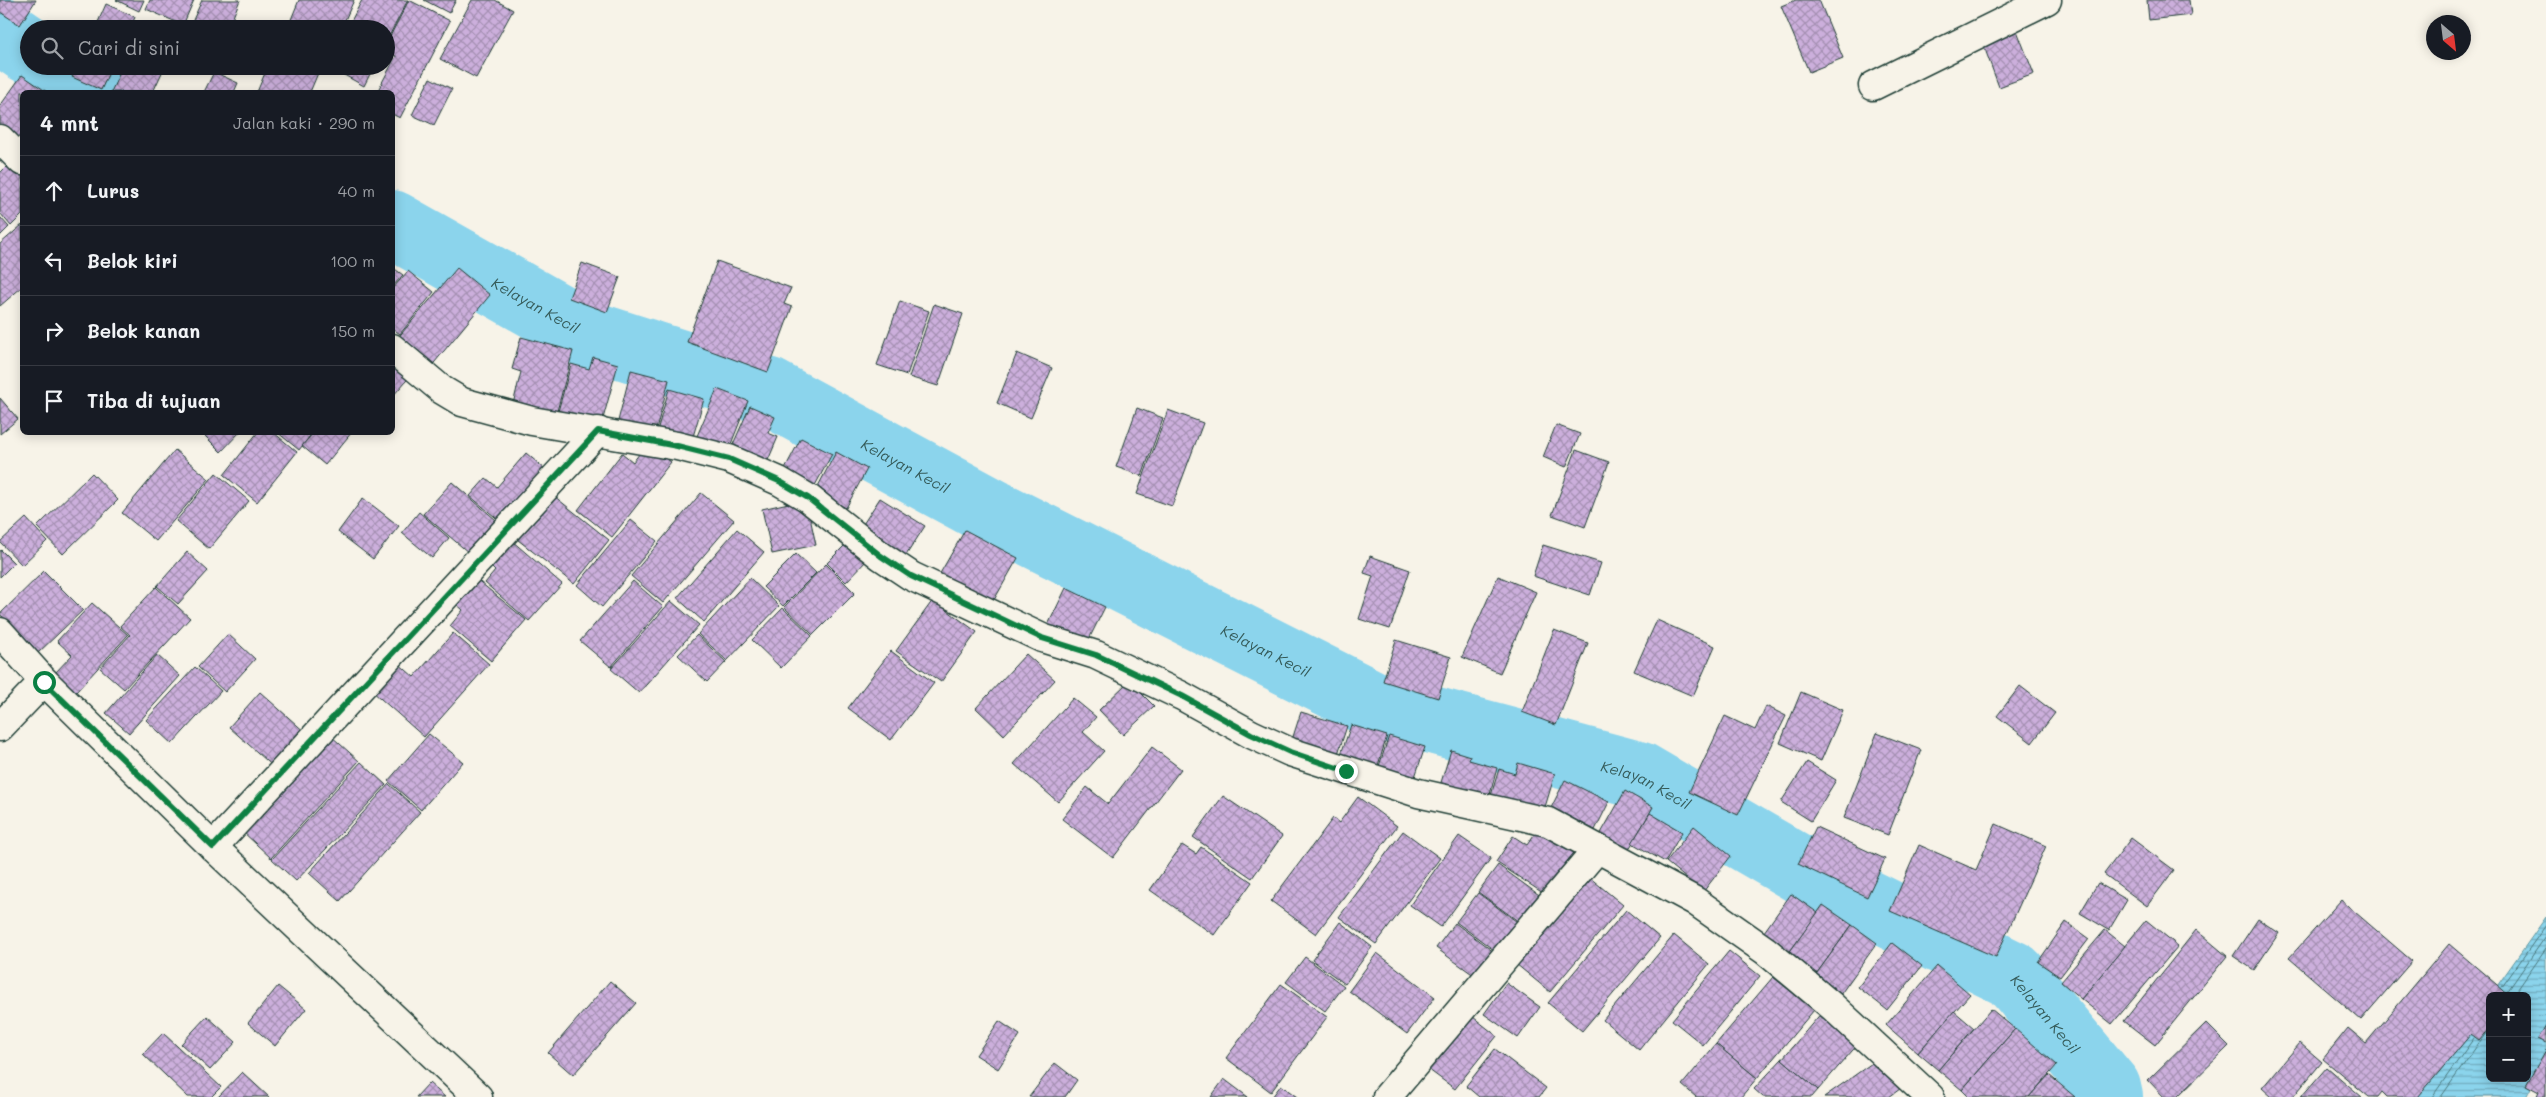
<!DOCTYPE html>
<html lang="id">
<head>
<meta charset="utf-8">
<style>
  :root { --surface:#171b24; --page:#20242c; --text:#f1f3f6; --muted:#9ea1a6; --line:#363941 }
  body { margin:0; font-family:Mali,sans-serif; background:var(--page); color:var(--text) }
  .controls { position:absolute; right:15px; bottom:15px; display:grid; overflow:hidden; border-radius:8px; box-shadow:0 2px 12px #0003 }
  .controls button { width:45px; height:45px; display:grid; place-items:center; padding:0; border:0; border-bottom:1px solid var(--line); background:var(--surface); color:var(--text); font:25px sans-serif }
  .compass { position:absolute; left:2426px; top:15px; width:45px; height:45px; border-radius:50%; background:var(--surface); box-shadow:0 2px 12px #0003; rotate:152deg }
  .stop { position:absolute; width:15px; height:15px; margin:-11px; border:4px solid #0b8043; border-radius:50%; background:#fff }
  .stop.end { background:#0b8043; border-color:#fff; box-shadow:0 1px 5px #0008 }
  .list { margin:0; padding:0; list-style:none }
  h2 { display:flex; justify-content:space-between; align-items:center; height:65px; margin:0; padding:0 20px; font-size:21px }
  h2 small { font-size:16px; font-weight:400; color:var(--muted) }
  .list li { display:grid; grid-template-columns:32px 1fr auto; gap:15px; align-items:center; box-sizing:border-box; height:70px; padding:0 20px; border-top:1px solid var(--line) }
  .list b { display:block; font-size:19px; white-space:nowrap }
  .list em { font-size:16px; font-style:normal; color:var(--muted) }
  .icon { flex:none; width:28px; height:28px; fill:none; stroke:currentColor; stroke-width:2; stroke-linecap:round; stroke-linejoin:round }
  .map { position:relative; flex:none; width:2546px; height:1097px; overflow:hidden }
  .search { position:absolute; background:var(--surface); box-shadow:0 2px 12px #0003; left:20px; top:20px; width:375px; height:55px; display:flex; align-items:center; gap:12px; box-sizing:border-box; padding:0 18px; border-radius:28px; color:var(--muted); font-size:19px }
  .panel { position:absolute; background:var(--surface); box-shadow:0 2px 12px #0003; left:20px; top:90px; width:375px; height:345px; border-radius:8px }
  .map>svg:first-child { display:block }
</style>
</head>
<body>
<div class="map">
<svg width="2546" height="1097" viewBox="0 0 2546 1097">
  <defs>
    <pattern id="water-rules" width="6" height="5" patternUnits="userSpaceOnUse" patternTransform="scale(1.25)"><rect width="6" height="5" fill="#8bd4ec"/><path d="M0 2.5h6" fill="none" stroke="#71adc0"/></pattern>
    <pattern id="building-cross-hatch" width="8" height="8" patternUnits="userSpaceOnUse" patternTransform="scale(1.25)"><rect width="8" height="8" fill="#ccafdc"/><path d="M0 0l8 8M0 8l8-8" fill="none" stroke="#a590b3"/></pattern>
  </defs>
  <rect width="100%" height="100%" fill="#f7f3e8"/>
  <filter id="ink" filterUnits="userSpaceOnUse"><feTurbulence type="fractalNoise" baseFrequency=".02" numOctaves="2"/><feDisplacementMap in="SourceGraphic" scale="10" xChannelSelector="R" yChannelSelector="G"/><feConvolveMatrix kernelMatrix="1 2 1 2 8 2 1 2 1" color-interpolation-filters="sRGB"/></filter>
  <g filter="url(#ink)">
    <path fill="url(#water-rules)" stroke="#6098a2" d="M2546 917V1060L2526 1097H2418L2490 996V1078H2527V996H2490Z"/>
    <g fill="none" stroke-linecap="round" stroke-linejoin="round">
      <g stroke="#4a797e" stroke-width="1">
        <path d="M2502 987 2546 925"/>
        <path d="M2507 992 2546 936"/>
        <path d="M2513 996 2546 949"/>
        <path d="M2432 1097 2474 1038"/>
        <path d="M2441 1097 2486 1033"/>
      </g>
      <g stroke="#8bd4ec" stroke-width="68">
        <path d="M0 30 29 50"/>
        <path d="M52 66 90 92"/>
        <path id="s1" d="M392 224 587 334 769 392 993 513 1372 704 1638 775 1815 878 2013 975 2107 1088 2109 1097"/>
      </g>
    </g>
    <g fill="url(#building-cross-hatch)" stroke="#1f3d34">
      <path d="M0 0H36L20 25 0 12Z"/>
      <path d="M116 0H144L139 11Z"/>
      <path d="M150 0H194L183 25 146 9Z"/>
      <path d="M202 0H240L228 29H189Z"/>
      <path d="M299 0H354L341 29H305L290 22Z"/>
      <path d="M362 0H408L386 42V29H347Z"/>
      <path d="M409 0 450 21 400 118 392 114V92H377L396 56 386 51V44Z"/>
      <path d="M424 0H456L449 13Z"/>
      <path d="M472 0H495L513 10 476 78 440 59Z"/>
      <path d="M1796 0H1819L1843 58 1809 72 1781 6Z"/>
      <path d="M2147 0H2189L2191 15 2149 20Z"/>
      <path d="M106 4 135 17 130 29H95Z"/>
      <path d="M2016 28 2034 74 1999 87 1982 41Z"/>
      <path d="M77 66H112L101 90 72 77Z"/>
      <path d="M123 66H165L153 92H111Z"/>
      <path d="M268 66H321L310 92H257Z"/>
      <path d="M328 66H374L364 86Z"/>
      <path d="M214 72 238 83 234 92H204Z"/>
      <path d="M22 75 47 92H22V133L19 138 0 125V106Z"/>
      <path d="M430 78 452 89 434 125 412 115Z"/>
      <path d="M12 161 22 173V215L11 226 0 213V173Z"/>
      <path d="M0 217 9 227 0 236Z"/>
      <path d="M22 225V287L0 306V244Z"/>
      <path d="M717 261 791 288 784 304 792 307 768 372 687 342Z"/>
      <path d="M582 263 620 277 607 312 569 298Z"/>
      <path d="M392 267 403 275 392 287Z"/>
      <path d="M457 268 490 295 430 368 396 340Z"/>
      <path d="M408 271 434 292 400 334 392 328V289Z"/>
      <path d="M900 301 929 311 907 375 877 365Z"/>
      <path d="M934 304 963 314 938 386 909 377Z"/>
      <path d="M521 337 573 351 556 415 513 404 521 372 512 369Z"/>
      <path d="M1017 353 1052 368 1031 418 997 403Z"/>
      <path d="M392 356 413 373 392 397Z"/>
      <path d="M593 357 618 364 601 426 557 415 571 364 589 369Z"/>
      <path d="M631 370 669 380 656 430 618 421Z"/>
      <path d="M669 389 704 399 692 440 657 431Z"/>
      <path d="M717 389 748 401 729 449 697 436Z"/>
      <path d="M0 398 18 419 0 434Z"/>
      <path d="M750 406 775 417 768 433 778 437 766 465 731 449Z"/>
      <path d="M1137 408 1163 418 1142 476 1116 467Z"/>
      <path d="M1168 410 1203 423 1172 506 1137 494Z"/>
      <path d="M1556 425 1580 434 1566 467 1543 457Z"/>
      <path d="M201 432H240L221 452Z"/>
      <path d="M258 432H273L297 452 257 502 224 475Z"/>
      <path d="M277 432H313L299 450Z"/>
      <path d="M314 432H352L325 465 302 446Z"/>
      <path d="M801 438 832 454 812 491 782 474Z"/>
      <path d="M647 444 671 462 612 537 578 510 622 453 633 462Z"/>
      <path d="M175 450 209 479 156 541 122 513Z"/>
      <path d="M1576 450 1609 462 1585 527 1552 515Z"/>
      <path d="M836 452 867 469 846 508 815 492Z"/>
      <path d="M526 453 551 474 507 527 470 496 486 478 497 487Z"/>
      <path d="M92 473 118 500 63 554 37 527Z"/>
      <path d="M216 473 249 501 209 549 176 521Z"/>
      <path d="M452 482 503 526 475 558 423 514Z"/>
      <path d="M549 492 609 540 574 584 513 536Z"/>
      <path d="M701 493 734 520 663 603 631 576Z"/>
      <path d="M363 498 399 526 373 559 338 532Z"/>
      <path d="M880 498 925 526 903 560 858 532Z"/>
      <path d="M806 499 816 545 772 554 762 509Z"/>
      <path d="M419 512 449 538 432 558 402 533Z"/>
      <path d="M26 518 47 541 22 565 0 542Z"/>
      <path d="M631 520 657 541 602 607 577 585Z"/>
      <path d="M737 529 764 552 704 622 677 598Z"/>
      <path d="M965 530 1018 558 990 607 938 577Z"/>
      <path d="M511 540 562 584 529 621 485 583 495 571 489 565Z"/>
      <path d="M850 540 869 558 846 582 827 563Z"/>
      <path d="M1543 545 1601 563 1590 595 1533 576Z"/>
      <path d="M1 550 14 563 0 577V551Z"/>
      <path d="M187 552 208 571 178 604 157 586Z"/>
      <path d="M796 554 816 573 783 606 763 587Z"/>
      <path d="M1370 556 1410 570 1390 629 1359 619 1373 576 1364 573Z"/>
      <path d="M826 564 855 593 813 635 784 607Z"/>
      <path d="M44 571 83 610 37 654 0 614Z"/>
      <path d="M1498 576 1536 592 1500 673 1462 657Z"/>
      <path d="M475 578 526 620 491 661 450 626 463 610 454 602Z"/>
      <path d="M750 578 779 606 727 661 698 634Z"/>
      <path d="M633 581 663 607 611 667 580 641Z"/>
      <path d="M156 587 190 618 124 689 100 668 130 635 120 626Z"/>
      <path d="M1066 588 1105 607 1086 645 1047 627Z"/>
      <path d="M933 600 977 632 941 682 896 651Z"/>
      <path d="M671 601 699 625 639 693 611 669Z"/>
      <path d="M92 603 128 635 76 692 55 673 72 655 57 641Z"/>
      <path d="M783 608 812 636 781 668 752 640Z"/>
      <path d="M1657 620 1715 646 1693 696 1634 671Z"/>
      <path d="M1554 630 1588 643 1556 725 1522 712Z"/>
      <path d="M453 633 489 664 424 737 372 691 397 662 414 677Z"/>
      <path d="M228 634 255 659 225 692 198 667Z"/>
      <path d="M697 635 726 662 707 682 678 655Z"/>
      <path d="M1396 640 1451 657 1438 698 1383 681Z"/>
      <path d="M891 651 934 683 891 740 848 708Z"/>
      <path d="M1026 654 1055 680 1004 735 976 708Z"/>
      <path d="M157 655 180 676 129 733 106 713Z"/>
      <path d="M195 667 221 691 172 744 146 720Z"/>
      <path d="M1129 681 1154 706 1123 735 1099 710Z"/>
      <path d="M2020 686 2055 713 2032 743 1997 716Z"/>
      <path d="M260 692 307 734 276 769 229 727Z"/>
      <path d="M1801 692 1843 710 1821 761 1780 743Z"/>
      <path d="M1073 698 1096 717 1083 732 1104 751 1058 802 1014 764Z"/>
      <path d="M1766 706 1786 716 1738 815 1689 792 1725 716 1755 730Z"/>
      <path d="M1301 712 1347 726 1336 760 1290 746Z"/>
      <path d="M1351 725 1387 736 1376 772 1339 760Z"/>
      <path d="M1877 733 1921 750 1888 835 1844 818Z"/>
      <path d="M429 734 463 762 421 810 388 781Z"/>
      <path d="M330 735 359 761 271 858 242 831Z"/>
      <path d="M1389 736 1425 747 1413 783 1377 772Z"/>
      <path d="M1152 747 1181 769 1113 858 1062 819 1087 787 1108 804Z"/>
      <path d="M1451 750 1470 756 1469 760 1497 768 1488 802 1439 789Z"/>
      <path d="M361 762 386 785 296 881 272 859Z"/>
      <path d="M1807 762 1836 780 1811 821 1781 802Z"/>
      <path d="M1518 763 1555 774 1542 817 1489 802 1499 769 1515 774Z"/>
      <path d="M1565 780 1609 802 1595 830 1551 808Z"/>
      <path d="M389 784 420 812 340 901 309 873Z"/>
      <path d="M1625 791 1653 807 1628 851 1600 835Z"/>
      <path d="M1223 796 1282 836 1252 878 1193 837Z"/>
      <path d="M1358 797 1397 826 1316 934 1271 901 1333 818 1339 823Z"/>
      <path d="M1650 813 1682 832 1665 862 1632 843Z"/>
      <path d="M1542 823 1581 849 1549 897 1496 862 1513 836 1527 845Z"/>
      <path d="M1996 824 2046 846 1996 957 1890 911 1919 845 1976 870Z"/>
      <path d="M1694 826 1731 856 1703 892 1666 862Z"/>
      <path d="M1816 827 1885 859 1867 897 1798 864Z"/>
      <path d="M1403 831 1440 858 1376 944 1339 917Z"/>
      <path d="M1459 836 1491 858 1441 927 1410 905Z"/>
      <path d="M2131 838 2174 870 2147 906 2104 874Z"/>
      <path d="M1182 845 1196 854 1201 847 1252 882 1214 935 1150 890Z"/>
      <path d="M1498 865 1546 900 1526 927 1478 892Z"/>
      <path d="M1589 877 1623 905 1550 992 1516 964Z"/>
      <path d="M2098 883 2127 900 2109 930 2080 913Z"/>
      <path d="M1478 893 1520 924 1498 953 1456 922Z"/>
      <path d="M1791 894 1818 913 1786 957 1759 939Z"/>
      <path d="M2341 900 2412 961 2361 1020 2289 958Z"/>
      <path d="M1823 905 1852 925 1814 977 1786 957Z"/>
      <path d="M1626 910 1660 938 1582 1031 1548 1003Z"/>
      <path d="M2258 919 2279 933 2254 970 2233 956Z"/>
      <path d="M2146 920 2178 946 2112 1024 2081 999Z"/>
      <path d="M1340 922 1372 947 1345 984 1312 960Z"/>
      <path d="M2066 922 2089 939 2060 977 2038 962Z"/>
      <path d="M1455 923 1494 952 1475 976 1436 948Z"/>
      <path d="M1852 925 1877 943 1840 995 1814 977Z"/>
      <path d="M2105 930 2125 946 2081 999 2061 982Z"/>
      <path d="M2196 930 2227 956 2155 1045 2124 1021Z"/>
      <path d="M1674 935 1709 964 1639 1050 1603 1020Z"/>
      <path d="M1892 943 1922 966 1887 1010 1858 987Z"/>
      <path d="M2449 944 2510 996H2490V1027L2479 1040 2471 1034 2418 1097H2387L2382 1092 2378 1097H2369L2323 1059 2348 1028 2366 1043Z"/>
      <path d="M1729 951 1760 976 1703 1045 1672 1020Z"/>
      <path d="M1377 953 1435 997 1407 1034 1349 991Z"/>
      <path d="M1305 957 1344 986 1325 1011 1286 982Z"/>
      <path d="M1937 966 1970 994 1918 1053 1886 1025Z"/>
      <path d="M1773 977 1814 1010 1757 1078 1716 1044Z"/>
      <path d="M610 981 636 1003 573 1075 548 1053Z"/>
      <path d="M1506 983 1540 1007 1518 1038 1484 1014Z"/>
      <path d="M1281 984 1327 1017 1271 1092 1226 1058Z"/>
      <path d="M278 986 306 1009 275 1046 248 1023Z"/>
      <path d="M1991 1009 2015 1029 1962 1090 1938 1070Z"/>
      <path d="M1823 1011 1859 1043 1818 1090 1782 1059Z"/>
      <path d="M1954 1011 1974 1028 1938 1070 1918 1053Z"/>
      <path d="M1468 1013 1497 1036 1455 1089 1425 1067Z"/>
      <path d="M207 1016 236 1042 210 1070 181 1044Z"/>
      <path d="M999 1021 1020 1035 998 1069 976 1055Z"/>
      <path d="M2206 1023 2229 1046 2177 1097H2164L2148 1080Z"/>
      <path d="M2546 1025V1043L2538 1039Z"/>
      <path d="M2015 1029 2057 1065 2029 1097H1969L1962 1090Z"/>
      <path d="M163 1033 221 1087 211 1097H188L143 1054Z"/>
      <path d="M2300 1043 2322 1062 2293 1097H2272L2262 1088Z"/>
      <path d="M1716 1044 1757 1078 1741 1097H1696L1682 1085Z"/>
      <path d="M1495 1049 1546 1088 1539 1097H1479L1466 1086Z"/>
      <path d="M2546 1050V1097H2537L2539 1092 2526 1085Z"/>
      <path d="M1882 1056 1904 1086 1889 1097H1824Z"/>
      <path d="M1782 1059 1818 1090 1812 1097H1763L1754 1089Z"/>
      <path d="M1055 1063 1077 1080 1065 1097H1029Z"/>
      <path d="M2327 1067 2362 1097H2301Z"/>
      <path d="M242 1072 269 1097H218Z"/>
      <path d="M2049 1075 2075 1097H2029Z"/>
      <path d="M1224 1079 1248 1097H1211Z"/>
      <path d="M429 1083 445 1097H416Z"/>
      <path d="M1281 1085 1297 1097H1272Z"/>
    </g>
    <g fill="none" stroke-linecap="round" stroke-linejoin="round">
      <defs>
        <g id="minor">
          <path d="M1873 86 2047 0"/>
          <path d="M0 139 22 161"/>
          <path d="M392 348 442 390 462 402 532 421 677 446 729 459 779 481 808 498 881 556 911 576 1042 638 1096 655 1182 696 1251 734 1290 752 1418 793 1548 822 1695 901 1766 951 1833 1007 1930 1097"/>
          <path d="M0 727 44 681"/>
          <path d="M213 847 598 431"/>
          <path d="M1387 1097 1597 849"/>
        </g>
        <path id="tertiary" d="M0 632 44 681 213 847 478 1097"/>
      </defs>
      <use href="#minor" stroke="#1f3d34" stroke-width="31"/>
      <use href="#tertiary" stroke="#1f3d34" stroke-width="31"/>
      <use href="#minor" stroke="#f7f3e8" stroke-width="28"/>
      <use href="#tertiary" stroke="#f7f3e8" stroke-width="28"/>
    </g>
  </g>
  <g fill="none" stroke-linecap="round" stroke-linejoin="round" filter="url(#ink)">
    <path stroke="#0b8043" stroke-width="6" d="M44 682 213 847 598 431 677 446 729 459 779 481 808 498 881 556 911 576 1042 638 1096 655 1182 696 1251 734 1290 752 1346 771"/>
  </g>
  <g text-anchor="middle" dominant-baseline="central" stroke-width="4" stroke-linejoin="round" paint-order="stroke">
    <g font-size="15" font-style="italic" fill="#355b59" stroke="#f7f3e8">
      <text stroke="none"><textPath href="#s1" startOffset="165">Kelayan Kecil</textPath></text>
      <text stroke="none"><textPath href="#s1" startOffset="570">Kelayan Kecil</textPath></text>
      <text stroke="none"><textPath href="#s1" startOffset="975">Kelayan Kecil</textPath></text>
      <text stroke="none"><textPath href="#s1" startOffset="1380">Kelayan Kecil</textPath></text>
      <text stroke="none"><textPath href="#s1" startOffset="1845">Kelayan Kecil</textPath></text>
    </g>
  </g>
</svg>
<div class="controls">
<button>+</button>
<button>−</button>
</div>
<svg class="compass" viewBox="-18 -18 36 36"><path d="M0-13l5 13h-10z" fill="#e53935"/><path d="M0 13l5-13h-10z" fill="#9ea1a6"/></svg>
<div class="stop" style="left:44px;top:682px"></div>
<div class="stop end" style="left:1346px;top:771px"></div>
<div class="search"><svg class="icon" aria-label="search" viewBox="0 0 24 24"><circle cx="10" cy="10" r="6"/><path d="M15 15l6 6"/></svg>Cari di sini</div>
<section class="panel">
<h2>4 mnt<small>Jalan kaki · 290 m</small></h2>
<ul class="list">
<li><svg class="icon" aria-label="ahead" viewBox="0 0 24 24"><path d="M12 20V5M6 11l6-6 6 6"/></svg><div><b>Lurus</b></div><em>40 m</em></li>
<li><svg class="icon" aria-label="left" viewBox="0 0 24 24"><path d="M17 20v-9H6M10 6l-5 5 5 5"/></svg><div><b>Belok kiri</b></div><em>100 m</em></li>
<li><svg class="icon" aria-label="right" viewBox="0 0 24 24"><path d="M7 20v-9h11M14 6l5 5-5 5"/></svg><div><b>Belok kanan</b></div><em>150 m</em></li>
<li><svg class="icon" aria-label="arrive" viewBox="0 0 24 24"><path d="M6 21V4h12l-3 4 3 4H6"/></svg><div><b>Tiba di tujuan</b></div></li>
</ul>
</section>
</div>
</body>
</html>
